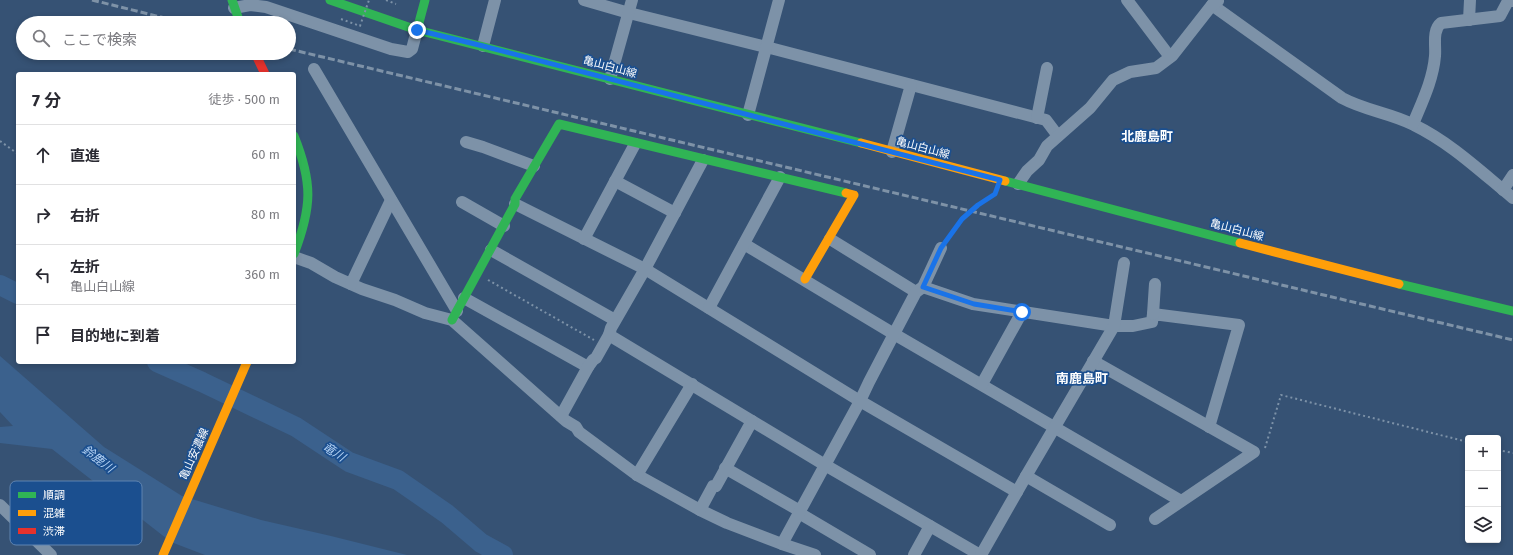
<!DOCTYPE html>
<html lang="ja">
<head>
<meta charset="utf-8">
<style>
  :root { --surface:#fff; --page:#f7f7f7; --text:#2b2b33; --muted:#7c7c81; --line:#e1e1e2 }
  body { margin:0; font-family:"Fira Sans","Noto Sans JP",sans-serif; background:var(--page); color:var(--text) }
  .controls { position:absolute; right:12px; bottom:12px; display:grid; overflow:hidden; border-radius:4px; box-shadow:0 2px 6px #0003 }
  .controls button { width:36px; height:36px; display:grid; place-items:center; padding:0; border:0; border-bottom:1px solid var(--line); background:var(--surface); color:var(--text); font:20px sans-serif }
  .stop { position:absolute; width:12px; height:12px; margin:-9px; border:3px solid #1a73e8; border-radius:50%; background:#fff }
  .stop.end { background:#1a73e8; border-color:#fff; box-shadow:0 1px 4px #0008 }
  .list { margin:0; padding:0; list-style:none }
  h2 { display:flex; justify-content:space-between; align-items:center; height:52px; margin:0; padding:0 16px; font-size:17px }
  h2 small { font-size:13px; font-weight:400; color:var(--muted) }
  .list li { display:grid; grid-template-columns:26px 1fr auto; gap:12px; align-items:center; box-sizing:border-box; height:60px; padding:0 16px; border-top:1px solid var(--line) }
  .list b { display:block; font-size:15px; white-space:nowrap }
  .list p { margin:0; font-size:13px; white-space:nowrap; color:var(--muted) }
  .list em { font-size:13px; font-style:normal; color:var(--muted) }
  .icon { flex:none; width:22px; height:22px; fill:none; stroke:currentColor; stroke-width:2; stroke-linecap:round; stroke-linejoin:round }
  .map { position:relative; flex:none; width:1513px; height:555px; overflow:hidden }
  .search { position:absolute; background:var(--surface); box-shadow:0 2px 6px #0003; left:16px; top:16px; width:280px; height:44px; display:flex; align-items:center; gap:10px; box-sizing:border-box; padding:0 14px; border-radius:22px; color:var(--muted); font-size:15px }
  .panel { position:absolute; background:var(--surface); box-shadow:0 2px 6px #0003; left:16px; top:72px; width:280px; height:292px; border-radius:4px }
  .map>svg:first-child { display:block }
</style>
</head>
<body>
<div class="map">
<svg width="1513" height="555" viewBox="0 0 1513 555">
  <rect width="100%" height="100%" fill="#365274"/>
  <path fill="#3b618d" d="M0 356 104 447 182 496 261 520 331 536 407 555H205L171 542 52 449 0 443V427L13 426 0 412Z"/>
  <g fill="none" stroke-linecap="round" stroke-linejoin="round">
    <g stroke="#3b618d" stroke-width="20">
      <path d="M0 285 18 294"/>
      <path d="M157 362 202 382 296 427 349 462 398 480 447 514 481 543 503 555"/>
    </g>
    <g stroke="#7d92a8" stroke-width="2" stroke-dasharray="2 3" stroke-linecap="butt">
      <path d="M386 0 396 4"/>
      <path d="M0 141 18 154"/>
      <path d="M948 239 962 219 978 205 995 194"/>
      <path d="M488 280 594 340"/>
      <path d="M1265 448 1281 395 1468 442"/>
      <path d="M1498 450 1513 453"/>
    </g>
    <g stroke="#7d92a8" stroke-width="12">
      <path d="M584 0 629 13 774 49 1046 120 1058 136"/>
      <path d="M1127 0 1170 57"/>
      <path d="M1212 5 1342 98C1366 111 1391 113 1414 125 1451 143 1481 172 1513 198"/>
      <path d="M234 8 250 5 266 7 391 49 408 52 412 49 417 30"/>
      <path d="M1469 20 1470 0"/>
      <path d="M483 46 495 0"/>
      <path d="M314 69 457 311"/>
      <path d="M610 79 632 0"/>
      <path d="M748 115 779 0"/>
      <path d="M1037 118 1047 68"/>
      <path d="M1413 124C1422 102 1433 80 1435 56 1436 46 1432 30 1441 23L1500 16 1508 1H1513"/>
      <path d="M466 142 483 147 534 166"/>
      <path d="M892 152 911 85"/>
      <path d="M615 181 675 213"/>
      <path d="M1018 184 1027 171 1039 160 1047 146 1090 108 1113 80 1130 72 1156 68 1172 56 1212 5 1218 1"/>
      <path d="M1503 190 1513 175"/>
      <path d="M462 202 504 226"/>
      <path d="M515 204 645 269 860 401 1017 492"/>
      <path d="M584 239 635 144"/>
      <path d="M830 239 916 292"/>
      <path d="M744 244 894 334 1181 501"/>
      <path d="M491 250 615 320"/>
      <path d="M294 257 311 263 335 277 362 289 395 300 425 313 452 320 566 421 576 427 579 432 637 475 700 510 727 523 782 544 815 555"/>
      <path d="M351 284 391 200"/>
      <path d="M923 287 973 304 1114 326H1133L1152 322 1153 314 1239 325 1209 427"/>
      <path d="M464 298 588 367"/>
      <path d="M709 308 780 177"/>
      <path d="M1153 314 1155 284"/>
      <path d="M609 335 825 465 980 555"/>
      <path d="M1093 361 1254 452 1155 519"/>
      <path d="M982 384 1022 312"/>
      <path d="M561 416 588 367 593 360 596 358 609 335 611 328 645 269 703 160"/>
      <path d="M725 468 800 511"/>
      <path d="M637 475 692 384"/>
      <path d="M1026 476 1110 525"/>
      <path d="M0 505 51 555"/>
      <path d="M700 510 713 486H716L752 421"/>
      <path d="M799 513 870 555"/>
      <path d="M782 544 860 401 869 382 894 334 916 292 923 287 941 248"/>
      <path d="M914 555 930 526"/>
      <path d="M981 555 1026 476 1114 326 1124 263"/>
    </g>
    <g stroke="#30b455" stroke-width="9">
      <path d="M232 0 240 23"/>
      <path d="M330 0 417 30 861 143"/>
      <path d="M417 30 425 0"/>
      <path d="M294 136C313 183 312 207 294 254"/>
      <path d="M1005 181 1240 243"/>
      <path d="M1399 284 1513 311"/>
      <path d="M452 320 515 204V199L559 124 846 193"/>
    </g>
    <g stroke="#ff9f0a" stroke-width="9">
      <path d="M861 143 1005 181"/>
      <path d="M1240 243 1399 284"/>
      <path d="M805 279 854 195 846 193"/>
      <path d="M163 555 247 362"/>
    </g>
    <path stroke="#e5322d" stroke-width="9" d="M255 53 265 74"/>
    <g stroke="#7e92a7" stroke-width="3" stroke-dasharray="7 3" stroke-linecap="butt">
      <path d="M92 0 185 23"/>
      <path d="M289 49 1513 340"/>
    </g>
    <path stroke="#7d92a8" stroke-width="2" stroke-dasharray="2 3" stroke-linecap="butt" d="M341 19 360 26 369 0"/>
  </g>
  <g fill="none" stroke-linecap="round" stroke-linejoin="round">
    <path stroke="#1a73e8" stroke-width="5" d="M417 30 483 46 1000 180 995 194 978 205 962 219 941 248 923 287 974 304 1022 312"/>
  </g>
  <g text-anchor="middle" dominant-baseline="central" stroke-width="3.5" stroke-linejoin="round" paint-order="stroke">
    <g font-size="11" fill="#fff" stroke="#1b4f8f">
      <text transform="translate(610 67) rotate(15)">亀山白山線</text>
      <text transform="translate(923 148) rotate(15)">亀山白山線</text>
      <text transform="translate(1237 230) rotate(15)">亀山白山線</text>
      <text transform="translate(194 454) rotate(-66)">亀山安濃線</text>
    </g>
    <g font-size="12" font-style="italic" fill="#b5d3f5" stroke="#1b4f8f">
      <text transform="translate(334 452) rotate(33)">竜川</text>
      <text transform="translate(98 459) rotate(37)">鈴鹿川</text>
    </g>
    <g font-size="13" font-weight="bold" fill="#fff" stroke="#1b4f8f">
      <text x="1147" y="136">北鹿島町</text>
      <text x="1082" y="378">南鹿島町</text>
    </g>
  </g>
  <rect x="10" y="481" width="132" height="64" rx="6" fill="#1b4f8f" stroke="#5f84b1" stroke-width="1"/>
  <rect x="18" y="492" width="18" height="6" fill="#30b455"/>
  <rect x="18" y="510" width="18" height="6" fill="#ff9f0a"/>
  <rect x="18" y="528" width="18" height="6" fill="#e5322d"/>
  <g font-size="11" fill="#fff">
    <text x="43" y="499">順調</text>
    <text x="43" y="517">混雑</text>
    <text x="43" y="535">渋滞</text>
  </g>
</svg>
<div class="controls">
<button>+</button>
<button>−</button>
<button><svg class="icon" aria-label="layers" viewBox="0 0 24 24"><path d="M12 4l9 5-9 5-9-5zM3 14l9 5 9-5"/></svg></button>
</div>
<div class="stop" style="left:1022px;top:312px"></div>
<div class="stop end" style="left:417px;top:30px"></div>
<div class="search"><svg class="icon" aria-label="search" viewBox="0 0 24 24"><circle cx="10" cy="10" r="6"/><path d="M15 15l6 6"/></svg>ここで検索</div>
<section class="panel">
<h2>7 分<small>徒歩 · 500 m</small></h2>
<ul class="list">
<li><svg class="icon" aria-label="ahead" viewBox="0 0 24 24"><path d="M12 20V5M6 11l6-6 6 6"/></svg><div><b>直進</b></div><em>60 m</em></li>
<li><svg class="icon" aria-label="right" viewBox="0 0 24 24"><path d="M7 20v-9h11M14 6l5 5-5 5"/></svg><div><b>右折</b></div><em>80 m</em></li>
<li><svg class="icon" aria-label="left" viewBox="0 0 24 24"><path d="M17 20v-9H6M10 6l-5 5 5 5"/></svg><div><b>左折</b><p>亀山白山線</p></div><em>360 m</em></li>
<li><svg class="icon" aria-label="arrive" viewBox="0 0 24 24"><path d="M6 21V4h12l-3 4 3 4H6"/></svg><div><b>目的地に到着</b></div></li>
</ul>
</section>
</div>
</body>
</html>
